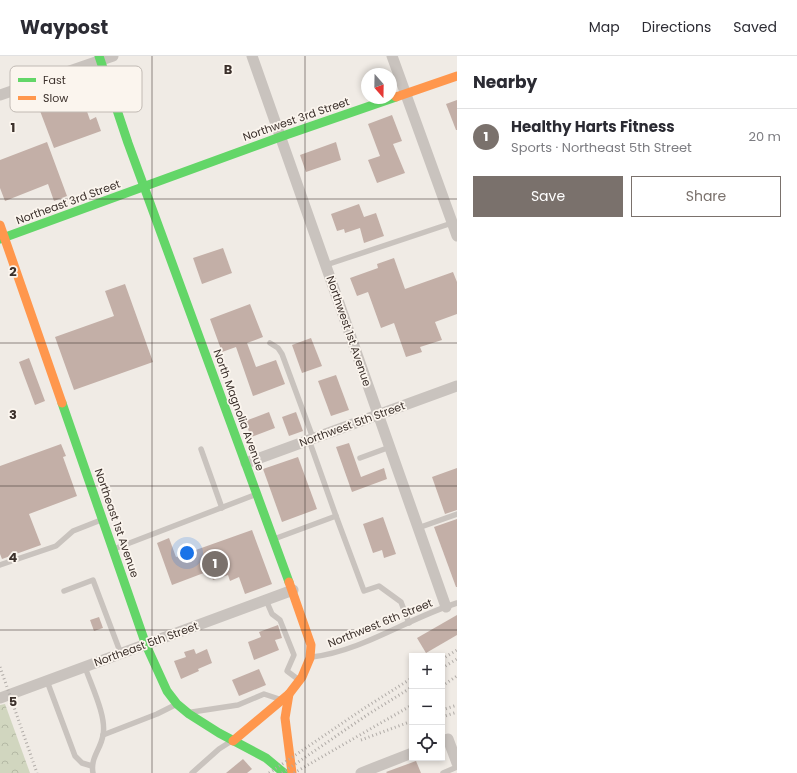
<!DOCTYPE html>
<html lang="en">
<head>
<meta charset="utf-8">
<style>
  :root { --surface:#fff; --page:#f2f2f3; --text:#2b2b33; --muted:#7c7c81; --line:#e1e1e2; --accent:#7a716c }
  body { margin:0; font-family:Poppins,sans-serif; background:var(--page); color:var(--text) }
  .controls { position:absolute; right:12px; bottom:12px; display:grid; overflow:hidden; border-radius:0px; box-shadow:0 2px 6px #0003 }
  .controls button { width:36px; height:36px; display:grid; place-items:center; padding:0; border:0; border-bottom:1px solid var(--line); background:var(--surface); color:var(--text); font:20px sans-serif }
  .compass { position:absolute; left:361px; top:12px; width:36px; height:36px; border-radius:50%; background:var(--surface); box-shadow:0 2px 6px #0003; rotate:160deg }
  .you { position:absolute; left:187px; top:497px; width:14px; height:14px; margin:-10px; border:3px solid #fff; border-radius:50%; background:#1a73e8; box-shadow:0 0 0 6px #1a73e833 }
  .badge { display:grid; place-items:center; width:26px; height:26px; border-radius:50%; background:var(--accent); color:#fff; font-size:13px; font-weight:700 }
  .pin { position:absolute; translate:-50% -50%; border:2px solid #fff; box-shadow:0 1px 4px #0006 }
  .list { margin:0; padding:0; list-style:none }
  h2 { display:flex; justify-content:space-between; align-items:center; height:52px; margin:0; padding:0 16px; font-size:17px }
  h2 small { font-size:13px; font-weight:400; color:var(--muted) }
  .list li { display:grid; grid-template-columns:26px 1fr auto; gap:12px; align-items:center; box-sizing:border-box; height:56px; padding:0 16px; border-top:1px solid var(--line) }
  .list b { display:block; font-size:15px; white-space:nowrap }
  .list p { margin:0; font-size:13px; white-space:nowrap; color:var(--muted) }
  .list em { font-size:13px; font-style:normal; color:var(--muted) }
  .actions { display:flex; gap:8px; padding:12px 16px }
  .actions a { flex:1; padding:9px 0; border:1px solid var(--accent); border-radius:0px; text-align:center; font-size:14px; color:var(--accent) }
  .actions .main { background:var(--accent); color:#fff }
  .icon { flex:none; width:22px; height:22px; fill:none; stroke:currentColor; stroke-width:2; stroke-linecap:round; stroke-linejoin:round }
  .map { position:relative; flex:none; width:457px; height:717px; overflow:hidden }
  header { display:flex; align-items:center; gap:24px; box-sizing:border-box; height:56px; padding:0 20px; background:var(--surface); border-bottom:1px solid var(--line) }
  header strong { font-size:19px }
  nav { display:flex; gap:22px; margin-inline-start:auto; font-size:14px }
  main { display:flex }
  aside { flex:1; background:var(--surface) }
  .map>svg:first-child { display:block }
</style>
</head>
<body>
<header>
<strong>Waypost</strong>
<nav><a>Map</a><a>Directions</a><a>Saved</a></nav>
</header>
<main>
<div class="map">
<svg width="457" height="717" viewBox="0 0 457 717">
  <defs>
    <pattern id="park-crowns" width="20" height="18" patternUnits="userSpaceOnUse"><rect width="20" height="18" fill="#d1d6bf"/><path d="M2 6a3 3 0 1 1 6 0M12 15a3 3 0 1 1 6 0" fill="none" stroke="#b4b8a4"/></pattern>
  </defs>
  <rect width="100%" height="100%" fill="#f0ebe5"/>
  <path fill="url(#park-crowns)" d="M5 648 30 717H0V649Z"/>
  <g fill="#c3afa7">
    <path d="M65 27 68 37 73 35 79 49 84 47 90 64 96 61 101 75 54 92 34 39Z"/>
    <path d="M457 44V74H456L446 48Z"/>
    <path d="M392 59 402 85 393 88 405 117 377 127 368 104 380 100 368 68Z"/>
    <path d="M47 86 67 140 54 145 48 128 5 145 0 132V104Z"/>
    <path d="M336 86 341 104 306 116 300 99Z"/>
    <path d="M359 148 364 161 376 157 384 180 364 187 360 172 345 177 344 173 337 175 331 158Z"/>
    <path d="M223 192 232 217 202 228 193 202Z"/>
    <path d="M394 202 405 233 453 216 457 226V258L435 266 442 284 420 291 422 296 406 301 394 267 381 272 368 236 357 240 350 222 378 212 377 208Z"/>
    <path d="M125 228 153 306 74 334 55 281 114 260 105 235Z"/>
    <path d="M250 248 263 281 247 287 256 311 276 304 285 328 253 340 236 291 222 296 210 263Z"/>
    <path d="M311 282 322 310 302 317 292 289Z"/>
    <path d="M29 302 45 345 35 349 19 306Z"/>
    <path d="M336 319 349 354 331 360 318 325Z"/>
    <path d="M269 356 275 372 251 381 245 365Z"/>
    <path d="M296 356 303 375 289 380 282 361Z"/>
    <path d="M349 387 361 421 384 412 387 423 352 436 336 391Z"/>
    <path d="M61 388 66 400 63 401 77 440 29 458 41 489 2 503 0 498V410Z"/>
    <path d="M298 401 317 453 282 466 263 413Z"/>
    <path d="M457 412V454L445 458 432 421Z"/>
    <path d="M383 461 396 498 384 502 382 494 373 497 363 468Z"/>
    <path d="M457 463V531H456L434 471Z"/>
    <path d="M252 474 272 528 245 538 239 521 230 525 228 519 213 524 209 515 172 529 157 487 169 482 176 501Z"/>
    <path d="M457 559V579L426 597 417 582Z"/>
    <path d="M99 561 103 572 94 575 90 564Z"/>
    <path d="M278 569 282 582 275 584 279 594 254 604 248 586 261 581 259 576Z"/>
    <path d="M194 593 196 598 207 593 212 607 198 613 199 615 181 623 174 605 186 601 184 596Z"/>
    <path d="M259 613 266 629 239 640 232 624Z"/>
    <path d="M243 703 252 713 247 717H226Z"/>
    <path d="M416 705 421 717H387L386 716Z"/>
  </g>
  <g fill="none" stroke-linecap="round" stroke-linejoin="round">
    <g stroke="#c9c3be" stroke-width="5.5">
      <path d="M326 209 452 167"/>
      <path d="M270 287 278 292 282 298 313 382"/>
      <path d="M201 393 222 452"/>
      <path d="M360 402 390 391"/>
      <path d="M336 460 364 535 379 530 401 546 409 567"/>
      <path d="M418 472 457 458"/>
      <path d="M274 483 336 460 309 384"/>
      <path d="M114 493 257 438"/>
      <path d="M0 509 56 490 73 475 101 464"/>
      <path d="M64 535 93 524 121 598"/>
      <path d="M266 544 272 558 280 564 294 599 287 615 299 624"/>
      <path d="M312 601C363 595 408 562 457 547"/>
      <path d="M85 611C91 629 107 661 103 679 101 693 90 702 93 717"/>
      <path d="M47 625 75 700 82 707 92 710"/>
      <path d="M192 656 238 649 264 638 279 643"/>
      <path d="M103 679 157 658 175 649"/>
      <path d="M192 717 219 693 230 686"/>
      <path d="M443 717 457 711"/>
    </g>
    <g stroke="#c9c3be" stroke-width="11">
      <path d="M252 0 446 551"/>
      <path d="M392 0 457 180"/>
      <path d="M0 39 113 0"/>
      <path d="M246 407 457 330"/>
      <path d="M0 642 293 534"/>
      <path d="M442 686 448 683 457 707"/>
      <path d="M361 717 412 697"/>
    </g>
    <g stroke="#63d668" stroke-width="9">
      <path d="M99 0 128 87 289 526"/>
      <path d="M0 183 280 81 396 41"/>
      <path d="M62 347 146 589 167 635 177 648 189 658 219 677 266 702 284 717"/>
    </g>
    <g stroke="#ff974d" stroke-width="9">
      <path d="M396 41 457 20"/>
      <path d="M0 169 62 347"/>
      <path d="M289 526 311 589 310 602 302 621 289 638 285 662 292 717"/>
      <path d="M233 685 289 638"/>
    </g>
    <g stroke="#b1aca8" stroke-width="3" stroke-dasharray="1 3" stroke-linecap="butt">
      <path d="M442 603 457 594"/>
      <path d="M0 611 37 717"/>
      <path d="M442 612 457 603"/>
      <path d="M442 630 457 620"/>
      <path d="M442 654 457 649"/>
      <path d="M442 661 457 656"/>
      <path d="M361 684 412 665"/>
      <path d="M269 717 363 653 412 622"/>
      <path d="M282 717 367 659 412 631"/>
      <path d="M294 717 412 649"/>
    </g>
  </g>
  <path fill="none" stroke="#3b302b" stroke-width="1" stroke-opacity="0.55" d="M152 0V717M305 0V717M0 143H457M0 287H457M0 430H457M0 574H457"/>
  <g text-anchor="middle" dominant-baseline="central" stroke-width="3.5" stroke-linejoin="round" paint-order="stroke">
    <g font-size="11" fill="#3b302b" stroke="#fbf5ee">
      <text transform="translate(296 63) rotate(-19)">Northwest 3rd Street</text>
      <text transform="translate(68 146) rotate(-20)">Northeast 3rd Street</text>
      <text transform="translate(349 275) rotate(71)">Northwest 1st Avenue</text>
      <text transform="translate(239 354) rotate(70)">North Magnolia Avenue</text>
      <text transform="translate(352 368) rotate(-20)">Northwest 5th Street</text>
      <text transform="translate(117 467) rotate(71)">Northeast 1st Avenue</text>
      <text transform="translate(380 567) rotate(-22)">Northwest 6th Street</text>
      <text transform="translate(146 588) rotate(-20)">Northeast 5th Street</text>
    </g>
  </g>
  <rect x="10" y="10" width="132" height="46" rx="6" fill="#fbf5ee" stroke="#c1bab4" stroke-width="1"/>
  <rect x="18" y="22" width="18" height="4" fill="#63d668"/>
  <rect x="18" y="40" width="18" height="4" fill="#ff974d"/>
  <g font-size="11" fill="#3b302b">
    <text x="43" y="28">Fast</text>
    <text x="43" y="46">Slow</text>
  </g>
  <g font-size="13" text-anchor="middle" font-weight="bold" fill="#3b302b" stroke="#fbf5ee" stroke-width="3.5" stroke-linejoin="round" paint-order="stroke">
    <text x="228" y="18">B</text>
    <text x="13" y="76">1</text>
    <text x="13" y="220">2</text>
    <text x="13" y="363">3</text>
    <text x="13" y="506">4</text>
    <text x="13" y="650">5</text>
  </g>
</svg>
<div class="controls">
<button>+</button>
<button>−</button>
<button><svg class="icon" aria-label="locate" viewBox="0 0 24 24"><circle cx="12" cy="12" r="6"/><path d="M12 2v4M12 18v4M2 12h4M18 12h4"/></svg></button>
</div>
<svg class="compass" viewBox="-18 -18 36 36"><path d="M0-13l5 13h-10z" fill="#e53935"/><path d="M0 13l5-13h-10z" fill="#7c7c81"/></svg>
<div class="you"></div>
<div class="pin badge" style="left:215px;top:508px">1</div>
</div>
<aside>
<h2>Nearby<small></small></h2>
<ul class="list">
<li><span class="badge">1</span><div><b>Healthy Harts Fitness</b><p>Sports · Northeast 5th Street</p></div><em>20 m</em></li>
</ul>
<div class="actions"><a class="main">Save</a><a>Share</a></div>
</aside>
</main>
</body>
</html>
